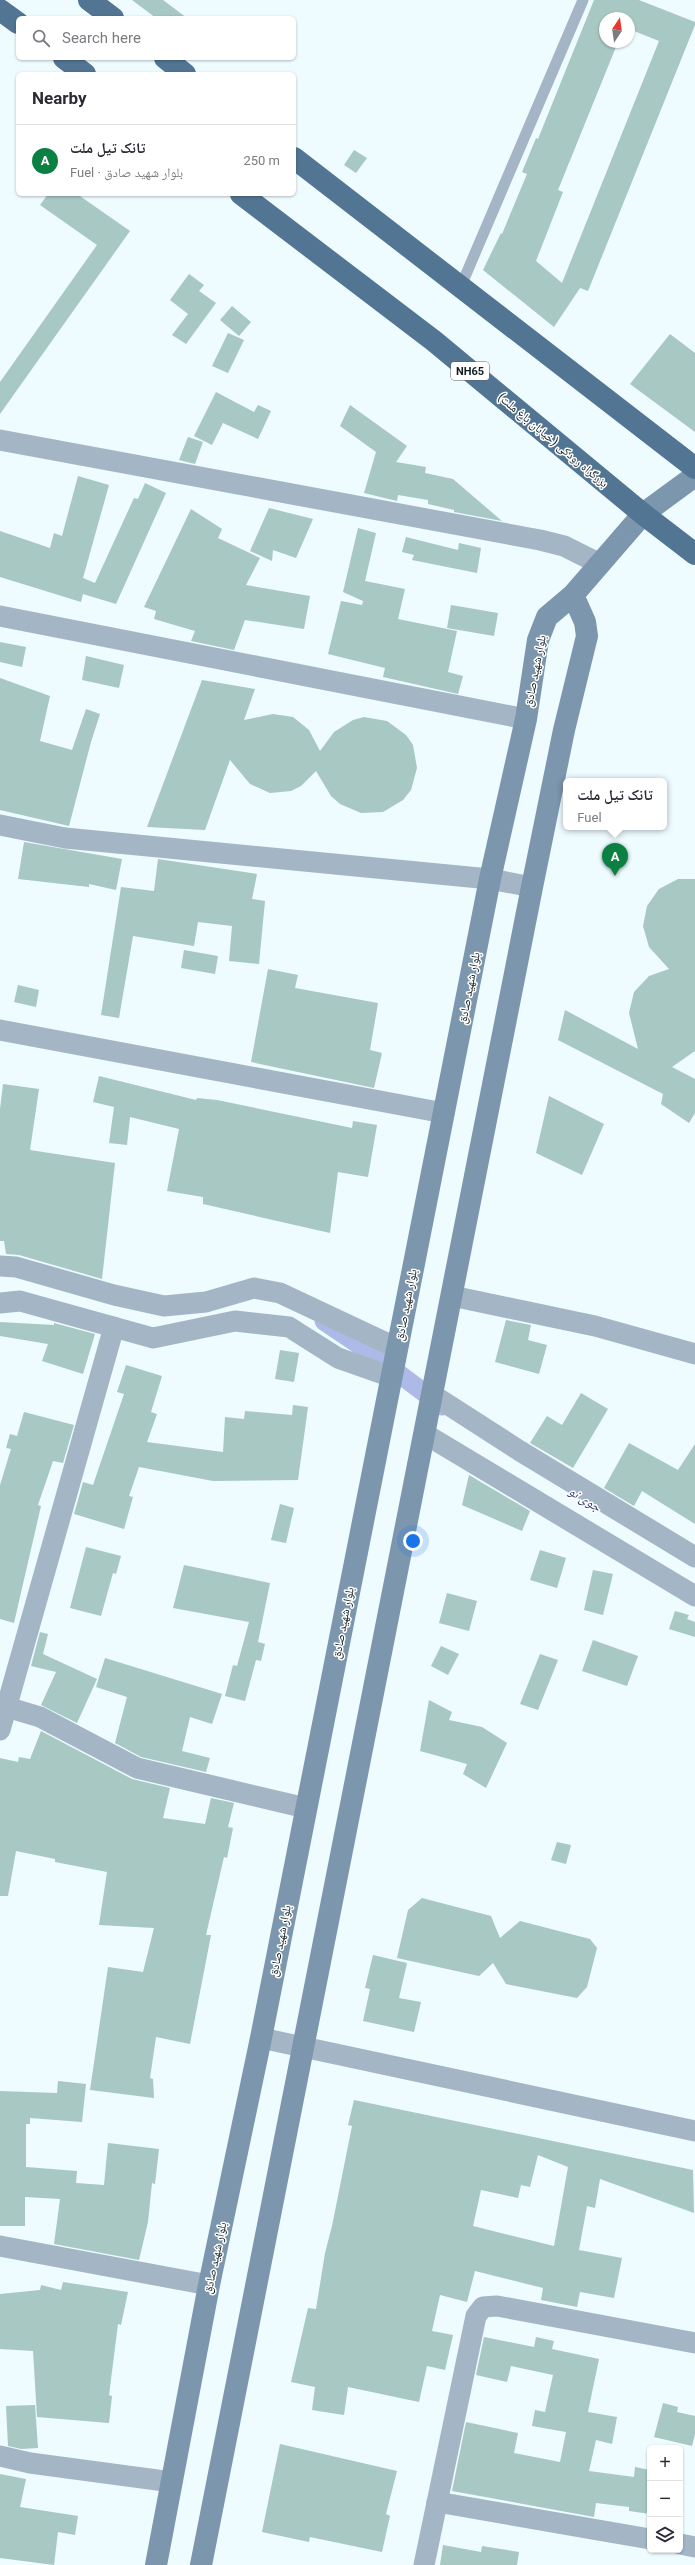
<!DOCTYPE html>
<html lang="en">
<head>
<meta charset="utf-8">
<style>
  :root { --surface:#fff; --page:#f2f2f3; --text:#2b2b33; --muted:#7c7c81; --line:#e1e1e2; --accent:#0b8043 }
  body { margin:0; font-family:Roboto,"Noto Naskh Arabic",sans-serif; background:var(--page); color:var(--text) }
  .controls { position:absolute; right:12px; bottom:12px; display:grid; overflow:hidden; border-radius:6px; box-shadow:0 1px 3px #0004 }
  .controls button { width:36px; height:36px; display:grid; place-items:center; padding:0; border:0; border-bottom:1px solid var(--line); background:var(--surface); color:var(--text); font:20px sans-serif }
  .compass { position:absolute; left:599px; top:12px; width:36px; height:36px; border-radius:50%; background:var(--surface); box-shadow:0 1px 3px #0004; rotate:13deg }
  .you { position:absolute; left:413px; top:1541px; width:14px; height:14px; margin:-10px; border:3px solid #fff; border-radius:50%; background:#1a73e8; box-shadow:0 0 0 6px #1a73e833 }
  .badge { display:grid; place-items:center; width:26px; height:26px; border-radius:50%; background:var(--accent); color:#fff; font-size:13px; font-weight:700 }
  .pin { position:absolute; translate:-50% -33px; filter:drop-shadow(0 1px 2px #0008) }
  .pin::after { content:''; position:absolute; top:21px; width:14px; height:12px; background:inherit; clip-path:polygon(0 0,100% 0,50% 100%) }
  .popup { position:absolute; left:563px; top:778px; width:104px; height:52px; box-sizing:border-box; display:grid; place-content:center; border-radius:6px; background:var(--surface); filter:drop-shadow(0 1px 3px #0005); font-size:13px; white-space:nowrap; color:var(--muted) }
  .popup b { font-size:15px; color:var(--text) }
  .popup::after { content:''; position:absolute; left:50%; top:100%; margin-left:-8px; border:8px solid transparent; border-top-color:var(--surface) }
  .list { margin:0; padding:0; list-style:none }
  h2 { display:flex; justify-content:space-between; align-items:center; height:52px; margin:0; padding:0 16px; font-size:17px }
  h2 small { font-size:13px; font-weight:400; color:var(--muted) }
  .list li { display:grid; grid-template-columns:26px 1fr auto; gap:12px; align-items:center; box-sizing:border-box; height:72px; padding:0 16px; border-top:1px solid var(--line) }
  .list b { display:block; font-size:15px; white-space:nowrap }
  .list p { margin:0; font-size:13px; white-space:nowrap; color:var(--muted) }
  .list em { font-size:13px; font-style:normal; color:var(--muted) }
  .icon { flex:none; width:22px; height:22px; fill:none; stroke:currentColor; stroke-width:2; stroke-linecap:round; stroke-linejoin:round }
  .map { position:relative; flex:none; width:695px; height:2565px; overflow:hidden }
  .search { position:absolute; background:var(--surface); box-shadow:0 1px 3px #0004; left:16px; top:16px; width:280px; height:44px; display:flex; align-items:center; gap:10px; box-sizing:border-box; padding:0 14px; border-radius:6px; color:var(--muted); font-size:15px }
  .panel { position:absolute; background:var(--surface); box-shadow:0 1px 3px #0004; left:16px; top:72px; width:280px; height:124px; border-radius:6px }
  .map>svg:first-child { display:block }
</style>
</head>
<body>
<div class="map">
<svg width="695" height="2565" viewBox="0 0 695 2565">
  <rect width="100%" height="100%" fill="#eefbff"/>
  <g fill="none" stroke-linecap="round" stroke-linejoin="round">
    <path stroke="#adbae8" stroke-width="19" d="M324 1321 367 1350 442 1406"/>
  </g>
  <g fill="#a7c8c3" fill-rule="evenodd">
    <path d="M132 0H163L187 18H156Z"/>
    <path d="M594 0H639L695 22V25L588 291 580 288 554 327 483 270 501 233 502 234 527 174 522 172 536 138 538 139ZM605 18H629V29L659 41 562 283 536 261 563 192 558 190 618 42H605Z"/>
    <path d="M354 150 367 158 356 173 344 165Z"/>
    <path d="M48 194H77L130 231 0 414V382L97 245 40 205Z"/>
    <path d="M189 274 204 285 199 291 216 303 186 344 172 335 188 314 170 300Z"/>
    <path d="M232 306 251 322 239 336 220 320Z"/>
    <path d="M228 333 244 340 228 373 212 366Z"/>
    <path d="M670 334 695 353V432L630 384Z"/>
    <path d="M216 392 254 412 258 405 271 411 258 439 223 423 212 445 194 436Z"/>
    <path d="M350 405 407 446 396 462 426 467 425 473 453 479 502 521 454 512V510L428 504V500L398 495 397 501 364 493 376 452 340 426Z"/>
    <path d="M188 437 203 442 195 464 179 460Z"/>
    <path d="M78 476 109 485 83 578 95 583 134 498 138 499 145 483 166 493 116 604 83 594 81 602 0 577V531L50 548 54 533 62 536Z"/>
    <path d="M269 508 313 519 296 558 273 550 272 561 250 551Z"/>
    <path d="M191 509 222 529 218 538 260 558 246 585 310 596 304 629 245 620 234 650 191 641 195 631 154 619 156 611 144 607Z"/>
    <path d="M358 528 376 533 365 581 405 589 398 619 457 631 448 672 463 676 458 694 383 677 385 668 328 654 341 601 362 605 363 601 343 592Z"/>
    <path d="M406 537 458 550 459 543 481 548 477 573 412 560 414 555 402 552Z"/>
    <path d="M451 605 498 613 494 636 447 628Z"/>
    <path d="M0 642 26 647 22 667 0 662Z"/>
    <path d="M86 656 124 665 119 688 82 680Z"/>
    <path d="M0 678 50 696 40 741 72 750 86 709 100 714 91 742 69 826 0 810Z"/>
    <path d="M202 680 255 689 244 720 273 714 293 717 309 730 320 751 334 732 353 720 364 717 387 721 406 735 413 745 417 768 411 790 403 800 383 812 361 813 340 804 331 796 316 771 301 786 291 791 270 793 250 784 230 760 205 830 147 827Z"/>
    <path d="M24 842 122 859 116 890 89 884V887L18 879Z"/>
    <path d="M158 859 257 874 252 899 265 901 259 964 229 961 232 926 198 922 194 946 133 936 119 1018 101 1015 121 887 154 891Z"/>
    <path d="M678 879H695V1051L672 1067 695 1079V1113L689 1123 661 1104 663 1094 558 1040 565 1010 638 1049 629 1013 634 992 649 976 669 969 649 947 643 926 647 906 659 889Z"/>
    <path d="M184 950 218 956 215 974 181 968Z"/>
    <path d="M268 969 298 975 295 988 378 1003 370 1050 382 1053 374 1088 251 1062Z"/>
    <path d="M18 985 39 990 36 1007 14 1002Z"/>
    <path d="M99 1076 196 1100 197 1098 217 1100 352 1128 353 1121 377 1125 368 1177 338 1172 330 1233 203 1204V1197L167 1191 179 1129 130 1117 127 1145 109 1143 114 1107 93 1102Z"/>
    <path d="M3 1084 39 1089 30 1150 115 1163 102 1279 19 1255 6 1254 4 1241H0V1109Z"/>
    <path d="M549 1096 604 1124 582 1175 536 1153Z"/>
    <path d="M506 1320 531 1325 528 1340 547 1345 539 1374 495 1362Z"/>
    <path d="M0 1322 54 1325V1323L95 1334 83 1374 42 1361 48 1344 0 1336Z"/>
    <path d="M280 1350 299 1353 294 1382 275 1379Z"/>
    <path d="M126 1365 162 1376 151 1412 157 1414 147 1442 223 1452 225 1417 244 1419 245 1411 292 1415 293 1405 308 1407 298 1480 213 1481 139 1467 129 1496 133 1497 124 1529 74 1514 83 1482 93 1485 124 1394 117 1392Z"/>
    <path d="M581 1393 608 1409 573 1468 530 1443 547 1416 562 1425Z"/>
    <path d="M24 1412 74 1425 63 1463 53 1461 38 1505 41 1506 14 1623 0 1619V1485L11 1449 6 1448 10 1434 17 1436Z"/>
    <path d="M629 1443 678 1470 695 1444V1524L642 1491 634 1506 604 1488Z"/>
    <path d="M469 1475 530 1511 522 1531 462 1505Z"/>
    <path d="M280 1504 294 1508 286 1543 271 1540Z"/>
    <path d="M86 1547 121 1556 116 1574 113 1573 101 1616 70 1608Z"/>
    <path d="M540 1550 566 1558 557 1588 530 1580Z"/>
    <path d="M184 1565 270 1583 258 1642 265 1644 261 1661 256 1660 245 1701 225 1696 233 1665 237 1666 249 1622 173 1608Z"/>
    <path d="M593 1570 613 1574 603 1615 584 1610Z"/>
    <path d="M447 1593 477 1601 469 1631 439 1623Z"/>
    <path d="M675 1611 689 1615 687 1619 695 1622V1637L669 1629Z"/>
    <path d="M40 1632 48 1634 43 1654 97 1679 77 1723 41 1705 56 1672 31 1666Z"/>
    <path d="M593 1640 638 1656 627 1686 582 1671Z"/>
    <path d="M441 1646 459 1654 448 1675 431 1666Z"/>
    <path d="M540 1654 558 1660 538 1710 520 1704Z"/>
    <path d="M105 1658 222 1694 212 1724 190 1717 182 1751 210 1758 206 1772 141 1757 115 1743 127 1697 96 1687Z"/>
    <path d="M429 1700 452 1712 449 1720 482 1727 507 1743 486 1788 463 1774 467 1764 420 1751Z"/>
    <path d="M41 1731 132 1779 170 1788 163 1818 205 1824 211 1798 234 1803 228 1827 233 1828 227 1858 224 1857 206 1935H211L190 2044 156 2037 150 2078 153 2079 154 2098 90 2090 108 1967 143 1972 154 1928 99 1925 107 1872 55 1862V1859L16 1851 8 1896H0V1758L18 1762 19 1757 30 1759Z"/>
    <path d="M557 1842 571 1845 566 1864 551 1860Z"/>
    <path d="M422 1898 491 1916 500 1938 520 1921 590 1939 597 1948 587 1987 577 1998 506 1984 493 1963 479 1976 397 1958 408 1910Z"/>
    <path d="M373 1955 407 1963 399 1998 421 2002 414 2032 363 2021 370 1989 365 1988Z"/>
    <path d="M58 2081 86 2084 82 2122 30 2118V2124H26V2167L77 2171 76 2183 104 2185 108 2143 159 2149 155 2184 152 2183 148 2222 139 2260 54 2244 60 2199 25 2197V2226H0V2091L57 2093Z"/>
    <path d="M354 2100 693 2170 694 2213 600 2179 595 2208 587 2206 579 2250 622 2258 614 2298 580 2292 577 2307 541 2300 543 2288 475 2271 467 2302 440 2295 432 2331 453 2335 445 2370 427 2366 419 2402 348 2387 344 2415 312 2410 315 2387 291 2382 308 2308 316 2309 325 2253 332 2226 352 2126 348 2125ZM538 2155 568 2167 554 2246 473 2226 481 2190 518 2198 521 2185 530 2187Z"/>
    <path d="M63 2282 128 2292 121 2325 118 2324 109 2395 112 2396 109 2423 37 2417 33 2351 0 2349V2294L40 2290 41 2285 61 2290Z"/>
    <path d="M484 2337 534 2347 536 2337 554 2341 552 2349 599 2359 588 2412 617 2417 612 2444 596 2440 589 2471 634 2477 635 2467 650 2470V2514L629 2511V2507L596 2503 594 2517 452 2491 466 2422 518 2433 514 2453 560 2462 566 2432 532 2426 535 2410 545 2412 553 2375 511 2366 507 2382 476 2375Z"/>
    <path d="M663 2403 678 2407 677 2412 695 2416V2434L692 2446 654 2437Z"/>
    <path d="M35 2405 38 2448 21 2449 8 2446 6 2406Z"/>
    <path d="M280 2444 397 2471 386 2514 390 2516 382 2552 310 2537 309 2542 262 2532Z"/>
    <path d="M0 2474 26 2479 20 2507 78 2516 75 2535 58 2532 54 2565 0 2558Z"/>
    <path d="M443 2545 481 2552 482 2546 519 2552 517 2565H440Z"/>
  </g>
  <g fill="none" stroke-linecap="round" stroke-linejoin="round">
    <path stroke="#a4b6c6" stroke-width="11" d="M461 286 583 0"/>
    <g stroke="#a4b6c6" stroke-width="21">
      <path d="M0 440 540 540 564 546 600 564"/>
      <path d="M0 616 526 719"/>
      <path d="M0 825 65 838 490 879 532 887"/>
      <path d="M0 1030 444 1113"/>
      <path d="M0 1266 16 1267 114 1295 164 1306 206 1302 254 1288 280 1293 397 1348"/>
      <path d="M452 1296 595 1326 695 1354"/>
      <path d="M0 1303 20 1301 153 1338 235 1321 289 1327 338 1358 392 1377"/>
      <path d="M433 1395 520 1451 695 1557"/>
      <path d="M425 1434 695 1596"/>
      <path d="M0 1705 40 1717 137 1768 306 1808"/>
      <path d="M0 1730 114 1327"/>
      <path d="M261 2038 695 2131"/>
      <path d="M0 2246 209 2285"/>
      <path d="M0 2456 30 2463 172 2482"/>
      <path d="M437 2502 650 2539"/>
      <path d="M680 2544 695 2547"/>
      <path d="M424 2565 476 2316 483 2307 497 2306 695 2343"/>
    </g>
    <g stroke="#7b96ad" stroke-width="22">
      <path d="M156 2565 209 2285 261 2038 490 879 526 719 538 640 547 617 573 595 643 514 695 476"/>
      <path d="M201 2565 532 887 564 730 587 636 585 622 573 595"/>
    </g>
    <g stroke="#517592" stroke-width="22">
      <path d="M89 0 113 18"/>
      <path d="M0 10 18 23"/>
      <path d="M64 58 85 74"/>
      <path d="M165 58 185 74"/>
      <path d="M294 158 695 468"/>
      <path d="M241 194 434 341 643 514 695 554"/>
    </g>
  </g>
  <g text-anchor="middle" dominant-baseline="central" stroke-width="3" stroke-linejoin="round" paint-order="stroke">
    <rect fill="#fff" stroke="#596264" stroke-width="1" x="451" y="362" width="38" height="18" rx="3"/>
    <g font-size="11" font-weight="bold" fill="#121e21">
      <text x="470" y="371">NH65</text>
    </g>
    <g font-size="12" fill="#121e21" stroke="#fff">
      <text transform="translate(553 440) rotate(40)">بزرگراه رودکی (خیابان باغ ملت)</text>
      <text transform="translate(535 671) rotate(-79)">بلوار شهید صادق</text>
      <text transform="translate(469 988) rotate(-79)">بلوار شهید صادق</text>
      <text transform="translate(406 1305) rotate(-79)">بلوار شهید صادق</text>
      <text transform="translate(343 1623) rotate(-79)">بلوار شهید صادق</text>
      <text transform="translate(280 1941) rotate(-79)">بلوار شهید صادق</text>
      <text transform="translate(215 2258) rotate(-78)">بلوار شهید صادق</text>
    </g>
    <g font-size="13" font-style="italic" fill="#354079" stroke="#fff">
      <text transform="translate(585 1499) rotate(32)">جوی نو</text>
    </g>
  </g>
</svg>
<div class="controls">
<button>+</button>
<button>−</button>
<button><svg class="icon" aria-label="layers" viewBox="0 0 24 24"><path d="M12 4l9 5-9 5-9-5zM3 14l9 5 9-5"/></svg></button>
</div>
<svg class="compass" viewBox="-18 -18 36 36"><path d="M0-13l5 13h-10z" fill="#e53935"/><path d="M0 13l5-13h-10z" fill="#7c7c81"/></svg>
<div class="you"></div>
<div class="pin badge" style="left:615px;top:876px">A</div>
<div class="popup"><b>تانک تیل ملت</b>Fuel</div>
<div class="search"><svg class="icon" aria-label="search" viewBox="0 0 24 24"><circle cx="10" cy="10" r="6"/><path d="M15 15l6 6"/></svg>Search here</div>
<section class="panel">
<h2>Nearby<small></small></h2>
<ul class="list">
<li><span class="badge">A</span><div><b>تانک تیل ملت</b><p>Fuel · بلوار شهید صادق</p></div><em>250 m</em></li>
</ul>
</section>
</div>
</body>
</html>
